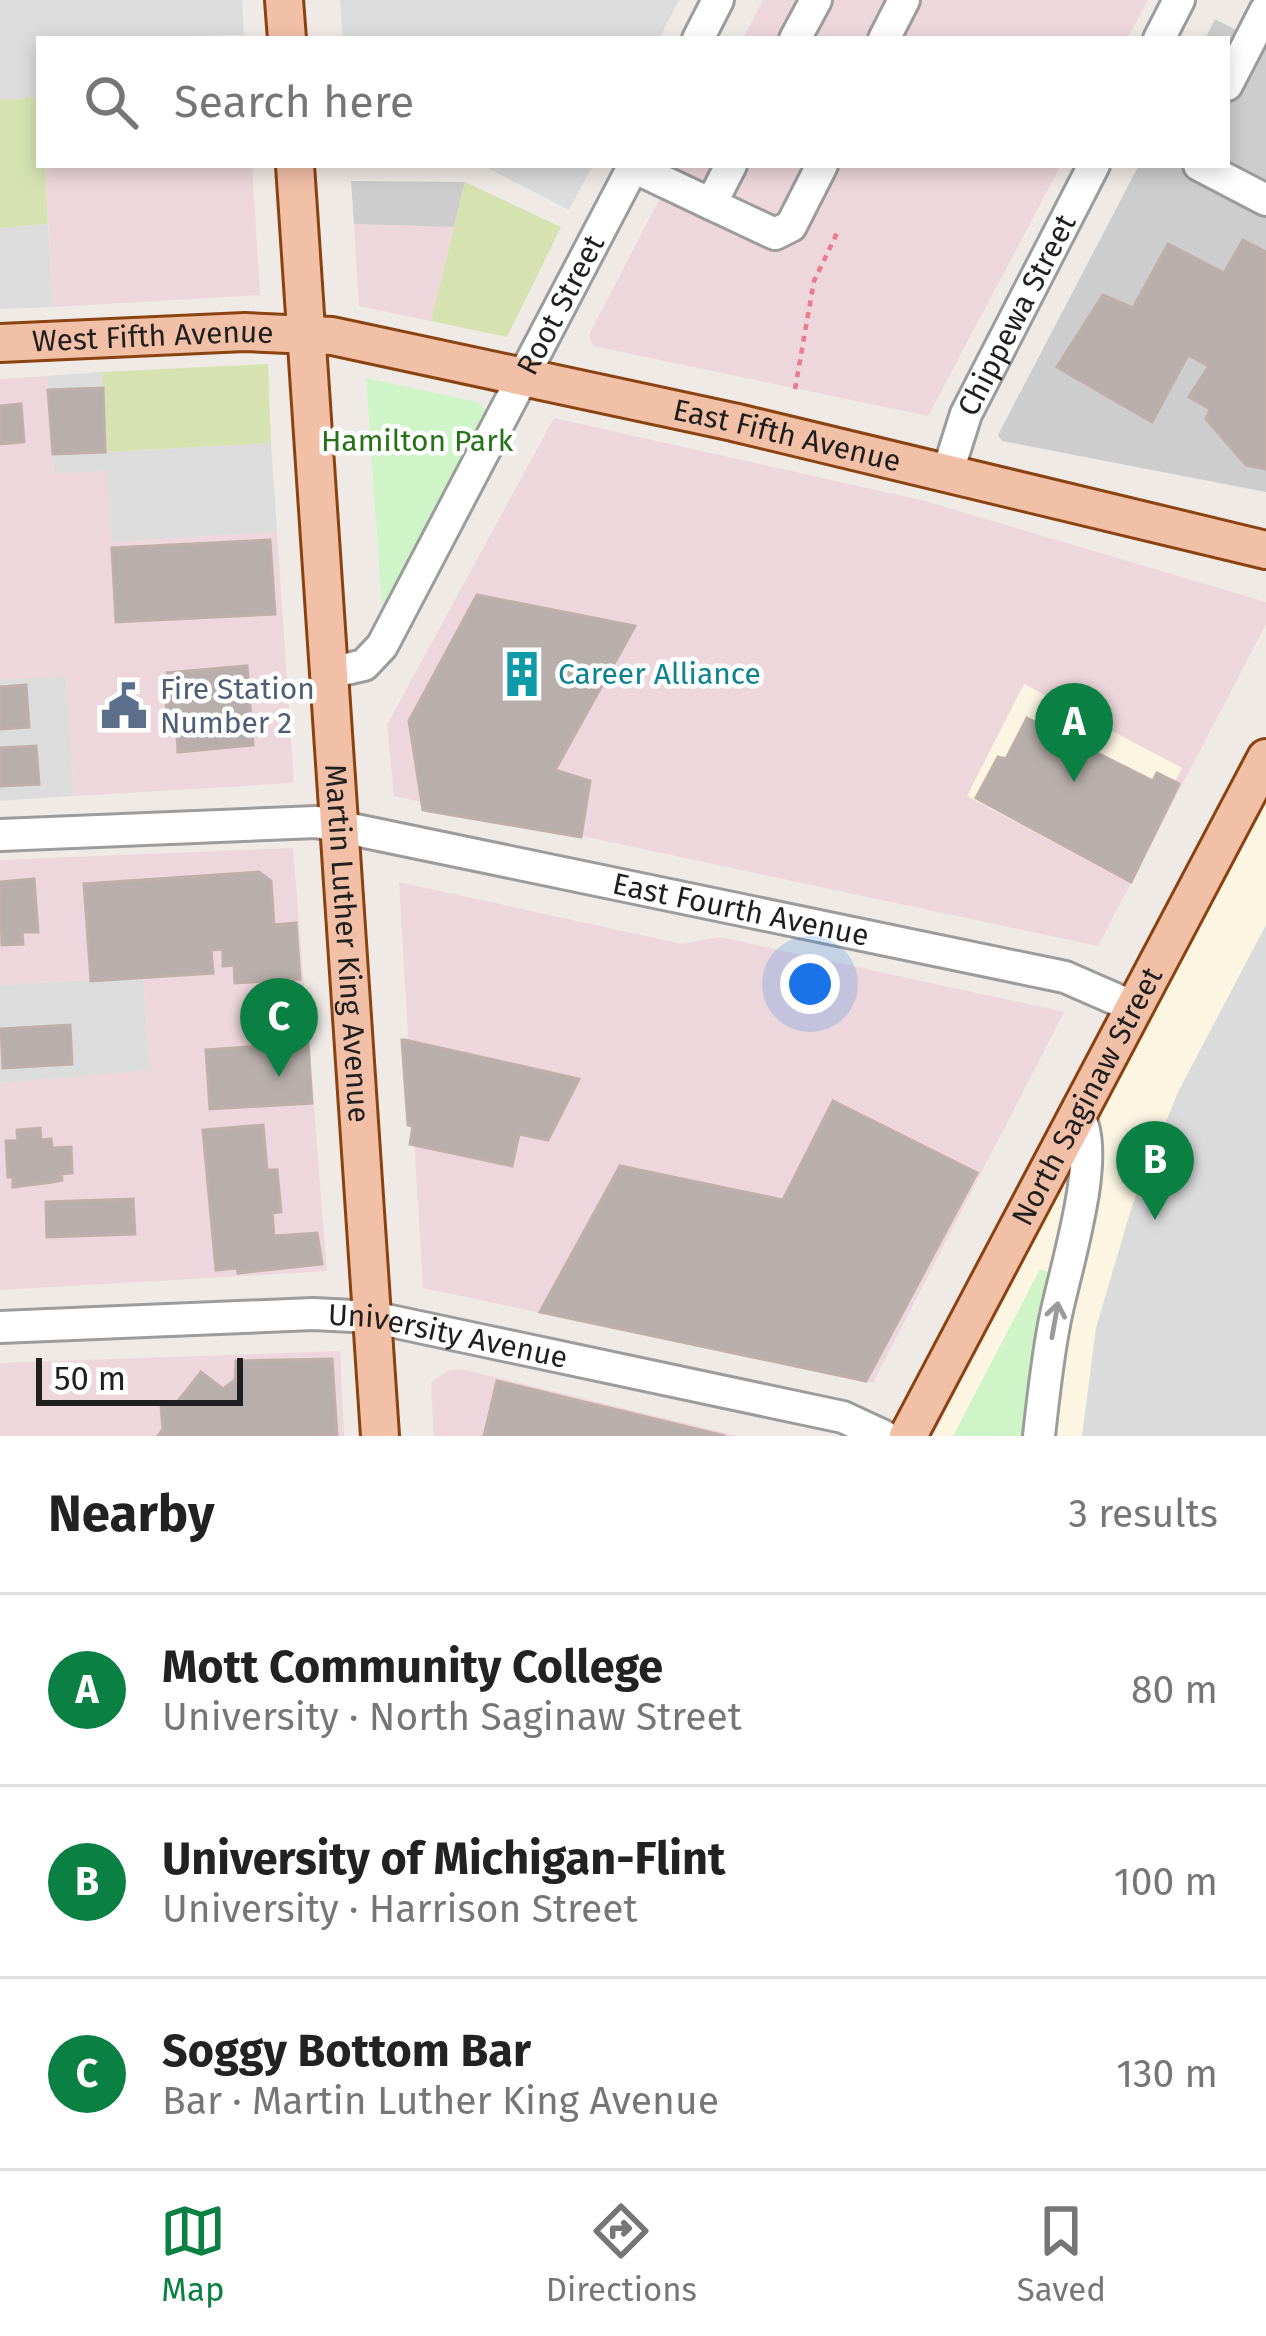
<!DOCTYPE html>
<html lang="en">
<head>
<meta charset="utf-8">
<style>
  :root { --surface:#fff; --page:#f6f6f6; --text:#222; --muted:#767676; --line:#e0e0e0; --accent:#0b8043 }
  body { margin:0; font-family:"Fira Sans",sans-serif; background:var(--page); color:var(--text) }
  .scale { position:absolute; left:36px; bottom:30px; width:207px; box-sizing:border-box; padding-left:12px; border:6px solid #1f1f1f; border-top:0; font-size:33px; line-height:42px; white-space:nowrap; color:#1f1f1f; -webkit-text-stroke:9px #fff; paint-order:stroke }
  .you { position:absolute; left:810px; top:984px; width:42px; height:42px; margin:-30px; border:9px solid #fff; border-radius:50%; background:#1a73e8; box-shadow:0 0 0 18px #1a73e833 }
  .badge { display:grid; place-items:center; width:78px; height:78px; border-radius:50%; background:var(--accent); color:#fff; font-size:39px; font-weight:700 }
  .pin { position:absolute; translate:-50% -99px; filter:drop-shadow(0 3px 6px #0008) }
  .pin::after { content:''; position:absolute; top:63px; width:42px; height:36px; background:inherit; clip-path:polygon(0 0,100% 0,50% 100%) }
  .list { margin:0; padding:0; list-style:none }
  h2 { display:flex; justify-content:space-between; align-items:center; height:156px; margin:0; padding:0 48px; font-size:51px }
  h2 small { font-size:39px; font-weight:400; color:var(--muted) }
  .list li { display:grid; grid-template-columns:78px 1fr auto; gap:36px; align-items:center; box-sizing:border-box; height:192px; padding:0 48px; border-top:3px solid var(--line) }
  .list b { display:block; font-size:45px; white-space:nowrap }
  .list p { margin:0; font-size:39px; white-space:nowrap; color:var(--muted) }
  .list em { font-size:39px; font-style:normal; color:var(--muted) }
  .icon { flex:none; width:66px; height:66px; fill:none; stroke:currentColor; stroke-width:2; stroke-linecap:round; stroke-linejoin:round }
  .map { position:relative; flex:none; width:1266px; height:1436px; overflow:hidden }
  .search { position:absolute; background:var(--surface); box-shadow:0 6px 18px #0003; left:36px; right:36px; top:36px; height:132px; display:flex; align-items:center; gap:30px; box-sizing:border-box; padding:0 42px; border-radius:0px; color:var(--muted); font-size:45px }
  .sheet { height:732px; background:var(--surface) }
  nav { display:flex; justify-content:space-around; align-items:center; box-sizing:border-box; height:168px; border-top:3px solid var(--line); background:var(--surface); font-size:33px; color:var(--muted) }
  nav a { display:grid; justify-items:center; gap:6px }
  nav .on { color:var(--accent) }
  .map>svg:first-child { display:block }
</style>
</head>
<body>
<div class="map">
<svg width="1266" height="1436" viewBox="0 0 1266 1436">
  <rect width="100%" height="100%" fill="#efeae6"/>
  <g fill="#dddcdc">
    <path d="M0 0H242L244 35 39 39V97L0 100Z"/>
    <path d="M340 0H679L659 39H343Z"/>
    <path d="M482 165H593L569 210Z"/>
    <path d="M48 224 53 307 0 309V228Z"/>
    <path d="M102 372 106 452 271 443 277 532 111 542 54 474 47 376Z"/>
    <path d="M66 675 74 796 0 801V680Z"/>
    <path d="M143 977 150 1071 0 1083V985Z"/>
  </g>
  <g fill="#eed7dc">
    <path d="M763 0H1148L1127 39H743Z"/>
    <path d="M45 165H252L260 295 53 307Z"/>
    <path d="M677 165H1061L928 416 593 346 589 335Z"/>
    <path d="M354 224 454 227 431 321 359 306Z"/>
    <path d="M47 376 54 473 107 471 111 542 277 532 294 783 74 796 66 676 0 680V379Z"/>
    <path d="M554 418 925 501 1266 602V624L1098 946 394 796 387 725Z"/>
    <path d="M293 848 327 1271 0 1290V1083L150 1070 143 977 0 985V860Z"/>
    <path d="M399 882 682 944 720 937 1064 1012 873 1383 423 1288Z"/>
    <path d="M340 1351 344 1436H0V1363Z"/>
    <path d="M461 1369 738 1436H434L431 1382 450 1370Z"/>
  </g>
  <g fill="#fcf5e2">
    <path d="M1024 684 1182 768 1124 880 967 796Z"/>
    <path d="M1266 796V1436H934L1155 1005Z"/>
  </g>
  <g fill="#cdcdcd">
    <path d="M1215 19 1266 46V492L1002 441 998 435 1139 165H1227V39H1205Z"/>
    <path d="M351 181 465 182 454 227 354 224Z"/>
  </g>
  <g fill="#d6e3b1">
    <path d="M39 97V165H45L48 224 0 228V100Z"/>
    <path d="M465 182 561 227 507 337 431 321Z"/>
    <path d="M268 364 271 443 105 452 102 372Z"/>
  </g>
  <g fill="#cff4c8">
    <path d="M366 378 478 402 487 412 383 620Z"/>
    <path d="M1040 1269 1050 1273 1024 1436H953Z"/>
  </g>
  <path fill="#dbdbdb" d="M1266 925V1436H1082L1096 1328 1132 1206 1178 1092Z"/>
  <g fill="#b8afac" stroke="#bfaeaa" stroke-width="3">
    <path d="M1243 240 1266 252V469L1246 465 1206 419 1210 409 1189 397 1209 366 1188 355 1152 422 1057 367 1103 295 1133 308 1168 244 1224 273Z"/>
    <path d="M103 388 105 452 53 454 48 390Z"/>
    <path d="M21 404 24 442 0 444V406Z"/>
    <path d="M270 540 275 614 116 622 112 548Z"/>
    <path d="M477 595 635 626 555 770 590 781 581 837 423 810 409 721Z"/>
    <path d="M247 666 253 745 178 752 177 734 166 731 167 673Z"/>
    <path d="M26 685 29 727 0 729V687Z"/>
    <path d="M1027 718 1153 781 1157 773 1179 784 1131 882 976 798 998 757 1006 759Z"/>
    <path d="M36 746 39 784 0 786V748Z"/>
    <path d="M259 872 271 881 274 925 296 923 300 979 235 983 234 965 223 966V949L211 950 213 973 91 981 84 884Z"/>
    <path d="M34 879 38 932H22L23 944 2 945 0 882Z"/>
    <path d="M70 1025 72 1064 3 1068 1 1029Z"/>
    <path d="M402 1040H405L579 1079 548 1140 519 1134 512 1166 410 1144 413 1126 408 1125Z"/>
    <path d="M308 1043 312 1103 210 1109 206 1050Z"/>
    <path d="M833 1101 977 1173 866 1381 540 1312 620 1166 783 1200Z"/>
    <path d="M263 1125 267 1170H277L281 1212 272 1213 274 1236 317 1233 322 1264 238 1273 237 1268 216 1270 203 1130Z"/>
    <path d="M40 1128 41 1140 51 1139 52 1148 71 1147 72 1173 61 1174 62 1180 53 1182 13 1187V1177H8L6 1141H18L17 1130Z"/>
    <path d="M133 1199 135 1234 47 1237 46 1202Z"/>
    <path d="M332 1359 337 1436H158L163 1429 161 1406 175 1405 201 1372 223 1389 235 1380 236 1361Z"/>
    <path d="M497 1381 725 1436H484Z"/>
  </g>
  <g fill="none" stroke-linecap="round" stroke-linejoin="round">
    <defs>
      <g id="minor">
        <path d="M698 39 718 0"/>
        <path d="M795 39 816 0"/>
        <path d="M884 39 904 0"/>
        <path d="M1159 39 1179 0"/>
        <path d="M1227 85 1265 11"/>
        <path d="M1199 165 1266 200"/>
        <path d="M633 167 711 204 731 165"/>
        <path d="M711 204 775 234 791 226 822 165"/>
        <path id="s1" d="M948 471 966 414 1094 165"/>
        <path id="s2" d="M329 673 364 665 382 646 634 165"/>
        <path id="s3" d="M0 835 317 822 1065 977 1136 1008"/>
        <path id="s4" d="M0 1327 313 1314 372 1317 843 1417 884 1436"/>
        <path d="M1039 1436C1043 1399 1047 1362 1054 1325 1062 1278 1104 1154 1078 1115"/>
      </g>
      <g id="major">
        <path d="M284 0 287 39"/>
        <path id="s5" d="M295 165 380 1436"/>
        <path id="s6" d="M0 343 245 332 332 336 733 422 1266 550"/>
        <path id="s7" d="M908 1436 1266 758"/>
      </g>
    </defs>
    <use href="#minor" stroke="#9c9c9c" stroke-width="36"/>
    <use href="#major" stroke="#8a4310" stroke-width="42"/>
    <path stroke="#eb7a8b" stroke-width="4.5" stroke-dasharray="6 6" stroke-linecap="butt" d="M795 389 814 281 837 233"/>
    <use href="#minor" stroke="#fff" stroke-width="30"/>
    <use href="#major" stroke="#f2bfa7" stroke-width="36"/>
  </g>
  <defs><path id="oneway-shaft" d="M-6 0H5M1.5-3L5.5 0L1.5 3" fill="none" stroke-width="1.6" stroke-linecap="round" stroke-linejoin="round" transform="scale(3)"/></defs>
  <use stroke="#9a9a9a" href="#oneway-shaft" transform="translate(1055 1320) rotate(-80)"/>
  <defs>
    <symbol id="building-bare" viewBox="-9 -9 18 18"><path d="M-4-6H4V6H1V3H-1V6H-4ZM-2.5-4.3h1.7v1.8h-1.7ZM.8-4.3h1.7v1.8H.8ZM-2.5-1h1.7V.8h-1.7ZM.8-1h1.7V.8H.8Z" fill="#0f9aa8" stroke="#fff" stroke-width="2.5" paint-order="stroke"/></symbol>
    <symbol id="civic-bare" viewBox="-9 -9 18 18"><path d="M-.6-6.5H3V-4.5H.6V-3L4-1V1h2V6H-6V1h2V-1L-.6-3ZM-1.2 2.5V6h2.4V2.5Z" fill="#5c6f8a" stroke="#fff" stroke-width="2.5" paint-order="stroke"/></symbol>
  </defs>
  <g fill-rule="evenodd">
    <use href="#building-bare" x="489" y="641" width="66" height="66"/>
    <use href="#civic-bare" x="91" y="673" width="66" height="66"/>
  </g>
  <g text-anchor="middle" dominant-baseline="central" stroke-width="9" stroke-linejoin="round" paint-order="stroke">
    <g font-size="30" fill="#1f1f1f" stroke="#fff">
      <text stroke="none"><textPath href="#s2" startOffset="447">Root Street</textPath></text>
      <text stroke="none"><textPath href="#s1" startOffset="171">Chippewa Street</textPath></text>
      <text stroke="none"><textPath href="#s6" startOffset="153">West Fifth Avenue</textPath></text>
      <text stroke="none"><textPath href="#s6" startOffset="798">East Fifth Avenue</textPath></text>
      <text stroke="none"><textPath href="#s3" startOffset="750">East Fourth Avenue</textPath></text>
      <text stroke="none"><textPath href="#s5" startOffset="780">Martin Luther King Avenue</textPath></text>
      <text stroke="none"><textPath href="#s7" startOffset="384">North Saginaw Street</textPath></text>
      <text stroke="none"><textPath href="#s4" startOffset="450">University Avenue</textPath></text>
    </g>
    <g font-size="30" fill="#267317" stroke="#fff">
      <text x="417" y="441">Hamilton Park</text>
    </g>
    <g font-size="30" fill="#0d838f" stroke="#fff" text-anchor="start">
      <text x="558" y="674">Career Alliance</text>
    </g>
    <g font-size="30" fill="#4e5e75" stroke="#fff" text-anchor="start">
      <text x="160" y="689">Fire Station<tspan x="160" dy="34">Number 2</tspan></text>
    </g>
  </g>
</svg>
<div class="scale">50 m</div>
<div class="you"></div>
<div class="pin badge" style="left:1074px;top:782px">A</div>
<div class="pin badge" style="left:1155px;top:1220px">B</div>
<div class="pin badge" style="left:279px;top:1077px">C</div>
<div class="search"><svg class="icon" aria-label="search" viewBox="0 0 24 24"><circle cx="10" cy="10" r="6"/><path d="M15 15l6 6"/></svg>Search here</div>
</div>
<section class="sheet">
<h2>Nearby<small>3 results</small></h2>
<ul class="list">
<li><span class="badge">A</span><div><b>Mott Community College</b><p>University · North Saginaw Street</p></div><em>80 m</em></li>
<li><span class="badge">B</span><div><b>University of Michigan-Flint</b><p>University · Harrison Street</p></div><em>100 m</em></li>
<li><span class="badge">C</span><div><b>Soggy Bottom Bar</b><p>Bar · Martin Luther King Avenue</p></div><em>130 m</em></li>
</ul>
</section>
<nav>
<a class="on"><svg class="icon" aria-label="map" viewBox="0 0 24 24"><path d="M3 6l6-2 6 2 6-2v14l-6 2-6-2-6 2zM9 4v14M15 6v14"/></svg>Map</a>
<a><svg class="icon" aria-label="directions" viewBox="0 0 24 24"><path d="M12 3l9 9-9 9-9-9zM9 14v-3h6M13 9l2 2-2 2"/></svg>Directions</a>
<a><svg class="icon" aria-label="saved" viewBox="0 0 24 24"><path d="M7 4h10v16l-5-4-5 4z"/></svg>Saved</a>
</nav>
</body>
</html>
